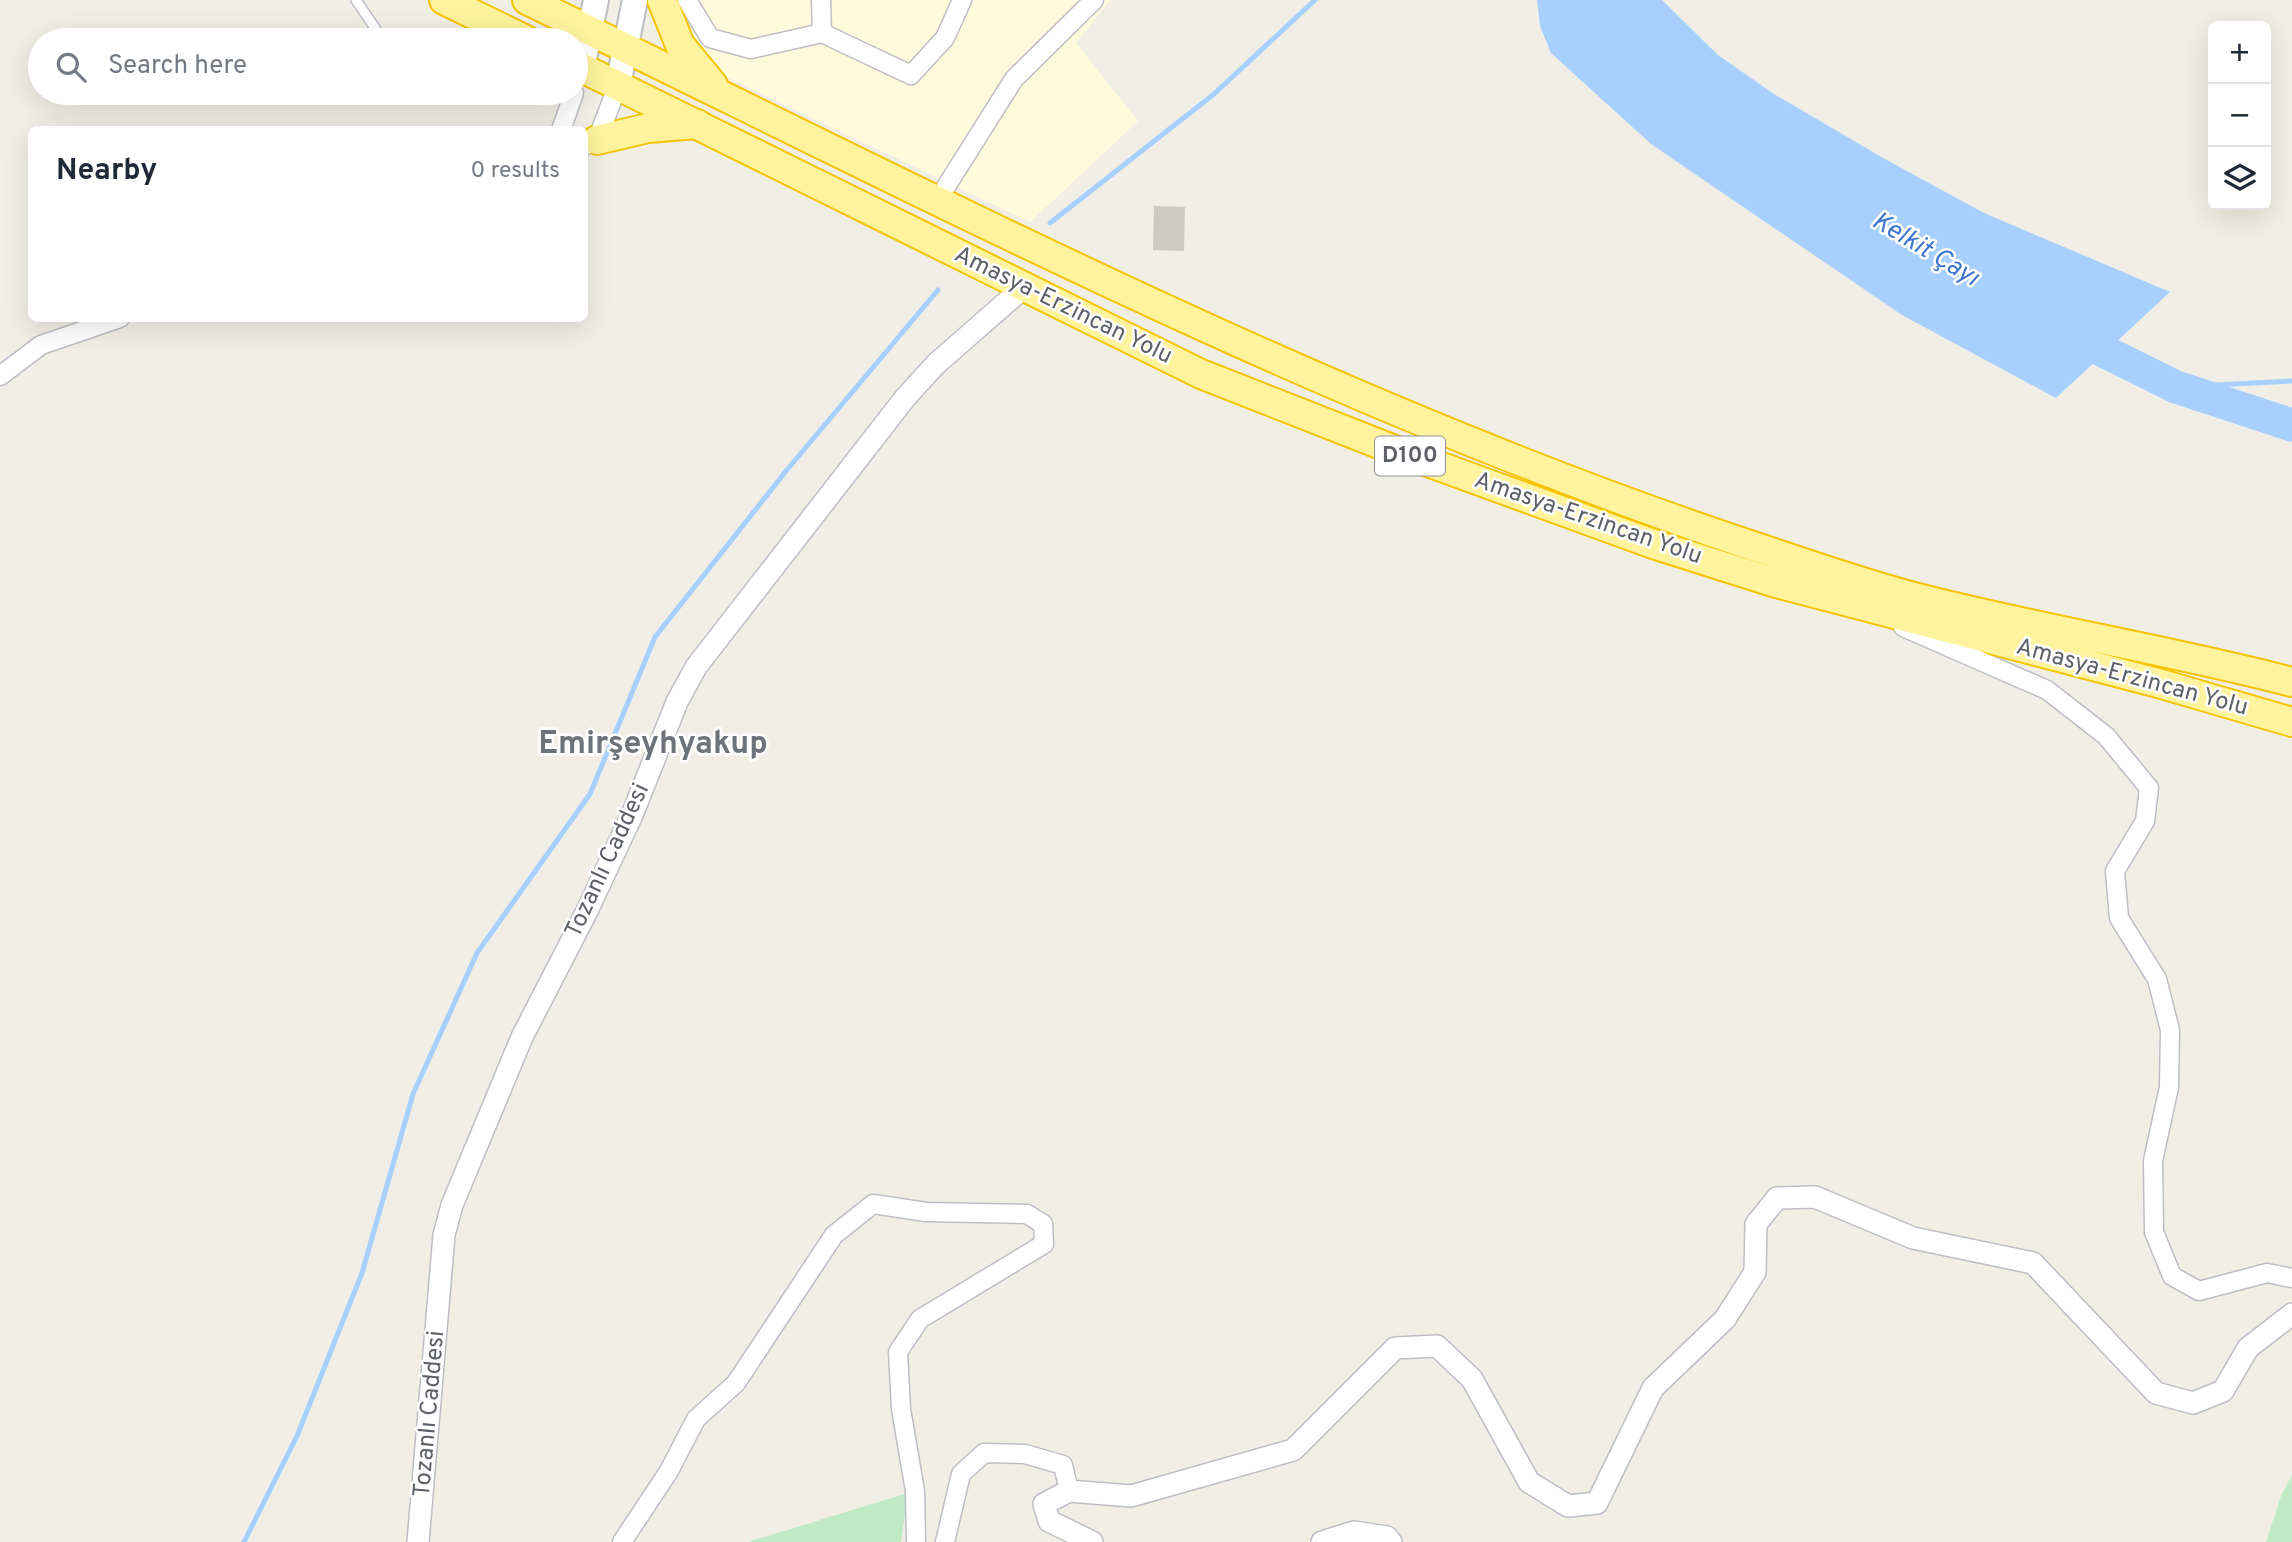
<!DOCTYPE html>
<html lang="en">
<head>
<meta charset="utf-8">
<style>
  :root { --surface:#fff; --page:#f2f2f3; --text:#1f2937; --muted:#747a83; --line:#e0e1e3 }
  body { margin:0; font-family:Overpass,sans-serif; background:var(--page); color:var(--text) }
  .controls { position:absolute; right:21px; top:21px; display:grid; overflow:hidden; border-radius:10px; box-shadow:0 7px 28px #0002 }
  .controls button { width:63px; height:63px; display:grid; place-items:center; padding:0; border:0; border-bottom:2px solid var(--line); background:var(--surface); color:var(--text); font:35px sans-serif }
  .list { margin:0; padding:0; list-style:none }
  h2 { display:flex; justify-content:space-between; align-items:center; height:91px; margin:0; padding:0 28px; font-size:30px }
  h2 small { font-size:23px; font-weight:400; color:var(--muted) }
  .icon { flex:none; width:38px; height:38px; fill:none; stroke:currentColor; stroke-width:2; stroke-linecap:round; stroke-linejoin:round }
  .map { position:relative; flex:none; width:2292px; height:1542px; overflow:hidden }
  .search { position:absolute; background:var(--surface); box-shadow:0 7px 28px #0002; left:28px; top:28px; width:560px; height:77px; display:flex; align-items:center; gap:18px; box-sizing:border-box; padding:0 24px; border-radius:38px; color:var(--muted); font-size:26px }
  .panel { position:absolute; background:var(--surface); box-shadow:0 7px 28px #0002; left:28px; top:126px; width:560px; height:196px; border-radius:10px }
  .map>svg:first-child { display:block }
</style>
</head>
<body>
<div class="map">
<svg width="2292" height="1542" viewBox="0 0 2292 1542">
  <rect width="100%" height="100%" fill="#f1efe5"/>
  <path fill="#fffadc" d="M678 0H1110L1076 43 1138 121 1030 222 716 72 680 18Z"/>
  <g fill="#c0eac4">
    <path d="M2292 1475V1542H2266L2281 1496Z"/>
    <path d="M908 1493 901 1542H748Z"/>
  </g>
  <path fill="#a7cfff" d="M1537 0H1662L1718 55 1774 94 1883 158 1984 213 2170 292 2056 398 1902 315 1651 144 1551 53 1540 26Z"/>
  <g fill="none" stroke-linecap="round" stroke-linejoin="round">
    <g stroke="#a7cfff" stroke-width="5">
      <path d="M1050 223 1214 94 1315 0"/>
      <path d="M2176 387 2292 381"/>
      <path d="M244 1542 297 1436 362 1273 413 1094 477 953 590 794 655 637 786 471 938 290"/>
    </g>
    <path stroke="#a7cfff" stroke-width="33" d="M2065 332 2176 387 2292 425"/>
  </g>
  <path fill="#ccc9c2" d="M1154 206 1185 207 1184 251 1153 250Z"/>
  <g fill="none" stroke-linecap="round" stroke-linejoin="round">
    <defs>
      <path id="service" d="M356 0 377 31 388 40"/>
      <g id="minor">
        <path d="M687 0 710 38 751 49 822 33"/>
        <path d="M821 0 822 33 911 75 945 38 962 0"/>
        <path d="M561 130 574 93"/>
        <path d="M584 146 597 140 618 85"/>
        <path d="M937 201 1014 79 1094 0"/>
        <path d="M0 376 41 345 120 318"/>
        <path d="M1903 627 2047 690 2106 736 2149 788 2145 821 2115 871 2119 918 2157 979 2170 1030 2169 1087 2153 1161 2154 1232 2172 1276 2199 1291 2267 1273 2292 1278"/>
        <path d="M622 1542 669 1471 696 1419 736 1383 834 1235 873 1204 926 1212 1027 1214 1043 1224 1044 1244 920 1319 898 1352 901 1409 915 1491 916 1542"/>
        <path d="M945 1542 961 1474 984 1453 1025 1454 1063 1465 1069 1491"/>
      </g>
      <g id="tertiary">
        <path d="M418 1542 444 1235 452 1205 522 1037 587 911 632 815 677 702 696 667 905 398 936 364 1024 287"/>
        <path d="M1092 1542 1049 1521 1044 1504 1069 1491 1131 1496 1293 1450 1395 1348 1437 1346 1472 1379 1529 1482 1568 1506 1597 1503 1653 1388 1725 1319 1755 1272 1756 1224 1777 1198 1815 1197 1913 1238 2033 1263 2156 1393 2193 1403 2223 1391 2248 1348 2292 1314"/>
        <path d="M1322 1542 1354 1532 1387 1537 1391 1542"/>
      </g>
      <g id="secondary">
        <path d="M582 68 596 0"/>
        <path d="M618 85 635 0"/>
      </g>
      <g id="trunk">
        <path d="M444 0 526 40"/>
        <path d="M527 0C927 194 1324 403 1747 544 1801 562 1855 581 1910 596 2036 629 2166 649 2292 682"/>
        <path d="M662 0 680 45 713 85"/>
        <path d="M576 65 1201 374 1392 449 1656 545 1776 583 2158 683 2292 722"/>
        <path d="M597 140 648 128 697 124"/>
      </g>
    </defs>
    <use href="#service" stroke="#bdbec5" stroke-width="12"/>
    <use href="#minor" stroke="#bdbec5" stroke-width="21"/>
    <use href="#tertiary" stroke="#bdbec5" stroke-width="24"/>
    <use href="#secondary" stroke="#bbbdc4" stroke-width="28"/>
    <use href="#trunk" stroke="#f6c300" stroke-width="32"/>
    <use href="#service" stroke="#fff" stroke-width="9"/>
    <use href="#minor" stroke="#fff" stroke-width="18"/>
    <use href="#tertiary" stroke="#fff" stroke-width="21"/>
    <use href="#secondary" stroke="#fff" stroke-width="24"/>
    <use href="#trunk" stroke="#fff49d" stroke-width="28"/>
  </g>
  <g text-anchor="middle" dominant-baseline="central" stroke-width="5" stroke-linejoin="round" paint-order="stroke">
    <rect fill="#fff" stroke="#8e9095" stroke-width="2" x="1375" y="436.5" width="70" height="39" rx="5"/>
    <g font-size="23" font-weight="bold" fill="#5d6067">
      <text x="1410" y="456">D100</text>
    </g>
    <g font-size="24" fill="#5d6067" stroke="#fff">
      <text transform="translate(1063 306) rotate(26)">Amasya-Erzincan Yolu</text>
      <text transform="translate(1588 519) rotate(19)">Amasya-Erzincan Yolu</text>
      <text transform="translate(2132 678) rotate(15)">Amasya-Erzincan Yolu</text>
      <text transform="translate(608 861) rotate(-65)">Tozanlı Caddesi</text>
      <text transform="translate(430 1414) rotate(-85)">Tozanlı Caddesi</text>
    </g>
    <g font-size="26" font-style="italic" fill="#3e75ce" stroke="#fff">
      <text transform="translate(1925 250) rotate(31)">Kelkit Çayı</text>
    </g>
    <g font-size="32" font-weight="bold" fill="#6e7279" stroke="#fff">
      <text x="653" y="745">Emirşeyhyakup</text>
    </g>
  </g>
</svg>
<div class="controls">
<button>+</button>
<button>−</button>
<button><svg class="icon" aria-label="layers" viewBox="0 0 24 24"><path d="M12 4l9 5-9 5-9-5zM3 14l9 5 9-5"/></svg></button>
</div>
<div class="search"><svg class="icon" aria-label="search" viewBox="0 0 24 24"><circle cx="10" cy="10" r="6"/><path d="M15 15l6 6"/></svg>Search here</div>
<section class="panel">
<h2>Nearby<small>0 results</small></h2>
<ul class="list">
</ul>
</section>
</div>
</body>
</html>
